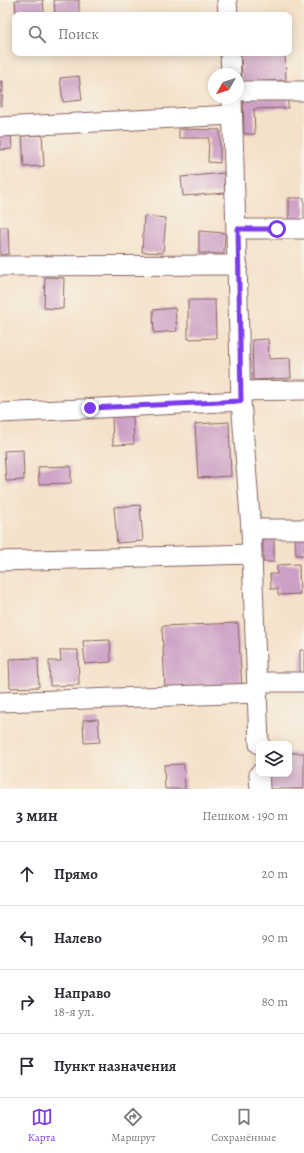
<!DOCTYPE html>
<html lang="ru">
<head>
<meta charset="utf-8">
<style>
  :root { --surface:#fff; --page:#f7f7f7; --text:#2b2b33; --muted:#7c7c81; --line:#e1e1e2; --accent:#7c3aed }
  body { margin:0; font-family:Alegreya,serif; background:var(--page); color:var(--text) }
  .controls { position:absolute; right:12px; bottom:12px; display:grid; overflow:hidden; border-radius:8px; box-shadow:0 2px 10px #0003 }
  .controls button { width:36px; height:36px; display:grid; place-items:center; padding:0; border:0; border-bottom:1px solid var(--line); background:var(--surface); color:var(--text); font:20px sans-serif }
  .compass { position:absolute; left:208px; top:68px; width:36px; height:36px; border-radius:50%; background:var(--surface); box-shadow:0 2px 10px #0003; rotate:231deg }
  .stop { position:absolute; width:12px; height:12px; margin:-9px; border:3px solid #7c3aed; border-radius:50%; background:#fff }
  .stop.end { background:#7c3aed; border-color:#fff; box-shadow:0 1px 4px #0008 }
  .list { margin:0; padding:0; list-style:none }
  h2 { display:flex; justify-content:space-between; align-items:center; height:52px; margin:0; padding:0 16px; font-size:17px }
  h2 small { font-size:13px; font-weight:400; color:var(--muted) }
  .list li { display:grid; grid-template-columns:26px 1fr auto; gap:12px; align-items:center; box-sizing:border-box; height:64px; padding:0 16px; border-top:1px solid var(--line) }
  .list b { display:block; font-size:15px; white-space:nowrap }
  .list p { margin:0; font-size:13px; white-space:nowrap; color:var(--muted) }
  .list em { font-size:13px; font-style:normal; color:var(--muted) }
  .icon { flex:none; width:22px; height:22px; fill:none; stroke:currentColor; stroke-width:2; stroke-linecap:round; stroke-linejoin:round }
  .map { position:relative; flex:none; width:304px; height:789px; overflow:hidden }
  .search { position:absolute; background:var(--surface); box-shadow:0 2px 10px #0003; left:12px; right:12px; top:12px; height:44px; display:flex; align-items:center; gap:10px; box-sizing:border-box; padding:0 14px; border-radius:8px; color:var(--muted); font-size:15px }
  .sheet { height:308px; background:var(--surface) }
  nav { display:flex; justify-content:space-around; align-items:center; box-sizing:border-box; height:56px; border-top:1px solid var(--line); background:var(--surface); font-size:11px; color:var(--muted) }
  nav a { display:grid; justify-items:center; gap:2px }
  nav .on { color:var(--accent) }
  .map>svg:first-child { display:block }
</style>
</head>
<body>
<div class="map">
<svg width="304" height="789" viewBox="0 0 304 789">
  <rect width="100%" height="100%" fill="#f7f3e8"/>
  <filter id="ink" filterUnits="userSpaceOnUse"><feTurbulence type="fractalNoise" baseFrequency=".025" numOctaves="2"/><feDisplacementMap in="SourceGraphic" scale="8" xChannelSelector="R" yChannelSelector="G"/><feConvolveMatrix kernelMatrix="1 2 1 2 8 2 1 2 1" color-interpolation-filters="sRGB"/></filter>
  <filter id="wash" filterUnits="userSpaceOnUse"><feTurbulence type="fractalNoise" baseFrequency=".012" numOctaves="4" result="noise"/><feDisplacementMap in="SourceGraphic" scale="16" xChannelSelector="R" yChannelSelector="G"/><feGaussianBlur stdDeviation="0.9" result="paint"/><feColorMatrix in="noise" values="0 0 0 0 0 0 0 0 0 0 0 0 0 0 0 0 0 1.4 0 .05"/><feComposite in="paint" operator="in"/></filter>
  <g filter="url(#wash)">
    <rect width="100%" height="100%" fill="#f4e1c9"/>
    <g id="blocks">
      <g fill="#cc9fc5">
        <path d="M15 0H43L44 12 16 14Z"/>
        <path d="M54 0H79V15H55Z"/>
        <path d="M241 53H285L286 80 242 82Z"/>
        <path d="M79 76 82 100 63 102 60 78Z"/>
        <path d="M0 81H3L2 106H0Z"/>
        <path d="M288 97V108L254 109 255 134H244L243 98Z"/>
        <path d="M179 129 220 130V163L208 162 209 138H179Z"/>
        <path d="M11 133 12 149 0 150V134Z"/>
        <path d="M42 135 44 166 24 167 22 136Z"/>
        <path d="M224 173 225 193 183 196 181 177Z"/>
        <rect x="289" y="198" width="15" height="24"/>
        <path d="M144 216 166 218 163 253 142 252Z"/>
        <path d="M0 227H8L9 254 0 255Z"/>
        <path d="M199 231 225 233 224 254 199 253Z"/>
        <path d="M45 277 64 278 63 309 44 308Z"/>
        <path d="M188 300H215L216 338 188 339Z"/>
        <path d="M175 308 177 331 154 333 153 310Z"/>
        <path d="M268 339 269 359 290 358 291 378 253 380 252 340Z"/>
        <path d="M133 416 134 444 113 445 112 417Z"/>
        <path d="M229 422 231 476 198 478 195 424Z"/>
        <path d="M23 450 24 480 6 481 4 451Z"/>
        <path d="M71 466V483L39 484 38 467Z"/>
        <path d="M140 505 143 541 117 543 114 507Z"/>
        <path d="M295 537H304V555H296Z"/>
        <rect x="263" y="538" width="11" height="24"/>
        <path d="M299 564 300 594 278 595V589H271L270 574H277V565Z"/>
        <path d="M238 623 242 687 165 690 162 626Z"/>
        <path d="M110 640 111 662 85 664 83 641Z"/>
        <path d="M60 650H78L79 685 50 686 49 661H61Z"/>
        <path d="M300 650H304V673L300 674Z"/>
        <path d="M38 658 39 687 10 688 9 659Z"/>
        <path d="M98 719 100 742 84 743 83 720Z"/>
        <path d="M289 753H304V789H269L268 774H289Z"/>
        <path d="M184 764 185 789H165L164 765Z"/>
      </g>
    </g>
  </g>
  <g filter="url(#ink)">
    <use href="#blocks" fill-opacity="0" stroke="#866362" stroke-width="1"/>
    <g fill="none" stroke-linecap="round" stroke-linejoin="round">
      <defs>
        <g id="minor">
          <path d="M227 0 228 15"/>
          <path d="M230 53 231 74"/>
          <path d="M238 91H304"/>
          <path d="M232 98 241 401 251 529 259 744"/>
          <path d="M0 127 232 115"/>
          <path d="M237 229H304"/>
          <path d="M0 266 238 265"/>
          <path d="M241 391 304 390"/>
          <path d="M0 413 241 401"/>
          <path d="M251 529H304"/>
          <path d="M0 561 252 554"/>
          <path d="M258 682H304"/>
          <path d="M0 702 258 693"/>
          <path d="M259 774 260 789"/>
        </g>
      </defs>
      <use href="#minor" stroke="#866362" stroke-width="21"/>
      <use href="#minor" stroke="#fff" stroke-width="19"/>
    </g>
  </g>
  <g fill="none" stroke-linecap="round" stroke-linejoin="round" filter="url(#ink)">
    <path stroke="#7c3aed" stroke-width="5" d="M90 408 241 401 238 229H277"/>
  </g>
</svg>
<div class="controls">
<button><svg class="icon" aria-label="layers" viewBox="0 0 24 24"><path d="M12 4l9 5-9 5-9-5zM3 14l9 5 9-5"/></svg></button>
</div>
<svg class="compass" viewBox="-18 -18 36 36"><path d="M0-13l5 13h-10z" fill="#e53935"/><path d="M0 13l5-13h-10z" fill="#7c7c81"/></svg>
<div class="stop" style="left:277px;top:229px"></div>
<div class="stop end" style="left:90px;top:408px"></div>
<div class="search"><svg class="icon" aria-label="search" viewBox="0 0 24 24"><circle cx="10" cy="10" r="6"/><path d="M15 15l6 6"/></svg>Поиск</div>
</div>
<section class="sheet">
<h2>3 мин<small>Пешком · 190 m</small></h2>
<ul class="list">
<li><svg class="icon" aria-label="ahead" viewBox="0 0 24 24"><path d="M12 20V5M6 11l6-6 6 6"/></svg><div><b>Прямо</b></div><em>20 m</em></li>
<li><svg class="icon" aria-label="left" viewBox="0 0 24 24"><path d="M17 20v-9H6M10 6l-5 5 5 5"/></svg><div><b>Налево</b></div><em>90 m</em></li>
<li><svg class="icon" aria-label="right" viewBox="0 0 24 24"><path d="M7 20v-9h11M14 6l5 5-5 5"/></svg><div><b>Направо</b><p>18-я ул.</p></div><em>80 m</em></li>
<li><svg class="icon" aria-label="arrive" viewBox="0 0 24 24"><path d="M6 21V4h12l-3 4 3 4H6"/></svg><div><b>Пункт назначения</b></div></li>
</ul>
</section>
<nav>
<a class="on"><svg class="icon" aria-label="map" viewBox="0 0 24 24"><path d="M3 6l6-2 6 2 6-2v14l-6 2-6-2-6 2zM9 4v14M15 6v14"/></svg>Карта</a>
<a><svg class="icon" aria-label="directions" viewBox="0 0 24 24"><path d="M12 3l9 9-9 9-9-9zM9 14v-3h6M13 9l2 2-2 2"/></svg>Маршрут</a>
<a><svg class="icon" aria-label="saved" viewBox="0 0 24 24"><path d="M7 4h10v16l-5-4-5 4z"/></svg>Сохранённые</a>
</nav>
</body>
</html>
